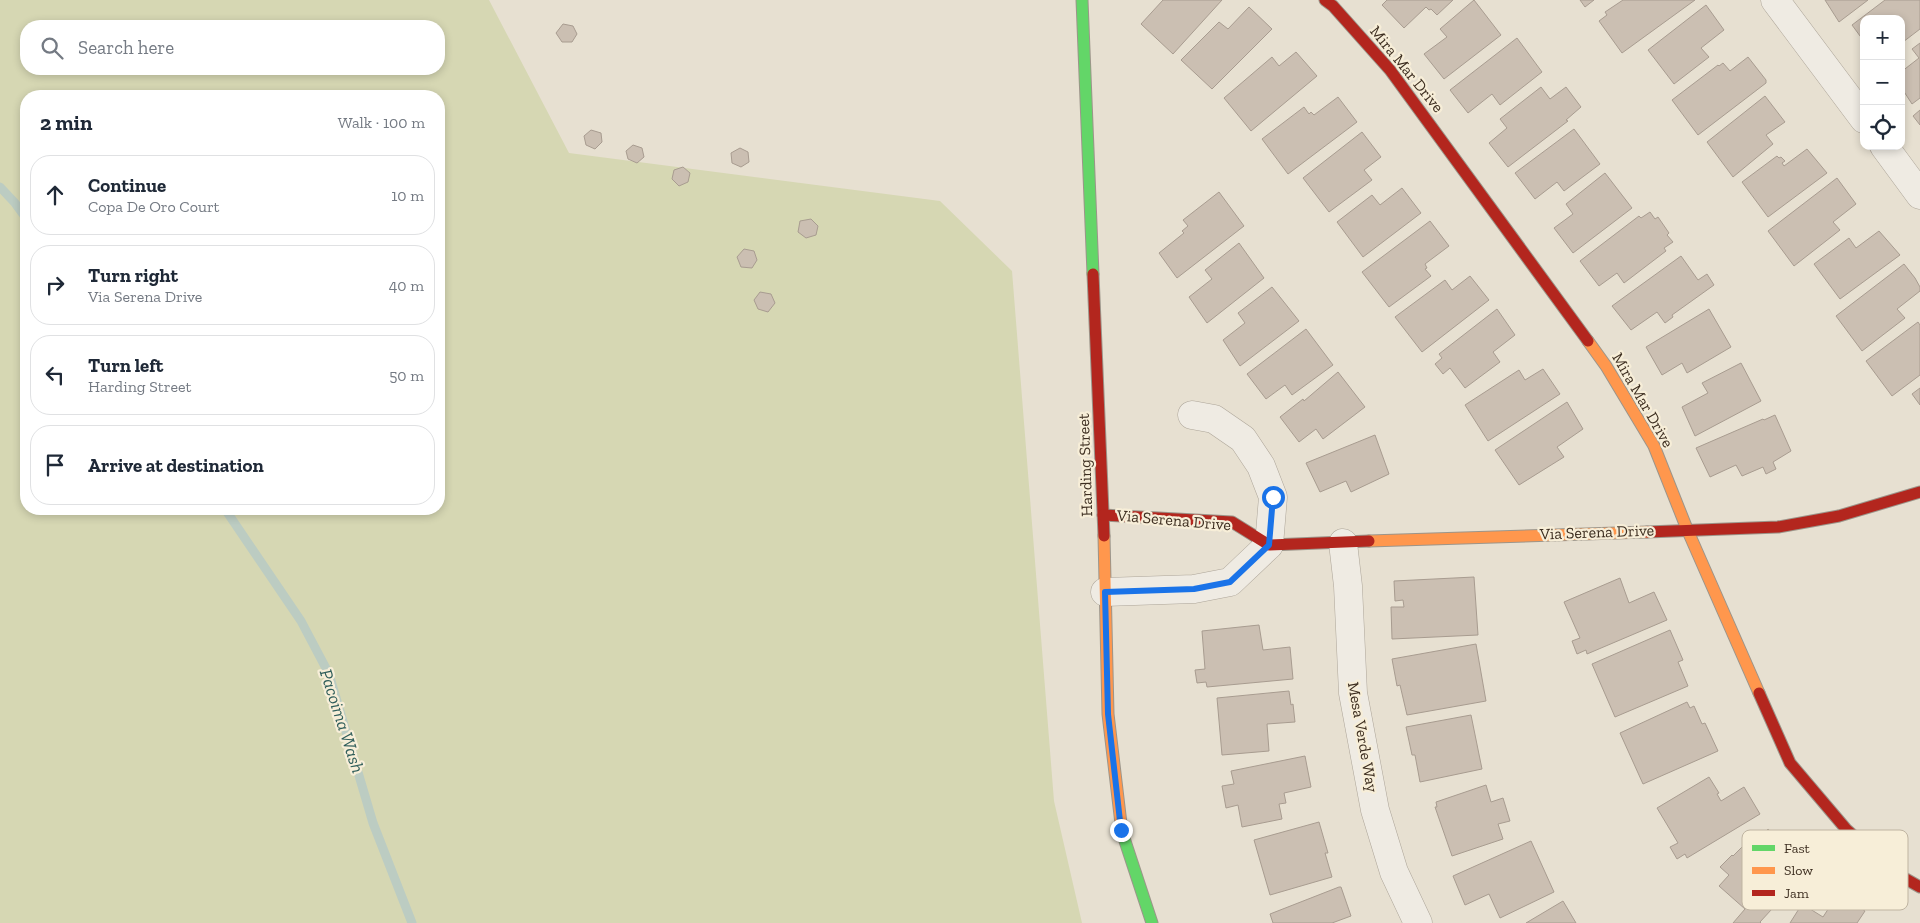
<!DOCTYPE html>
<html lang="en">
<head>
<meta charset="utf-8">
<style>
  :root { --surface:#fff; --page:#f2f2f3; --text:#1f2937; --muted:#747a83; --line:#e0e1e3 }
  body { margin:0; font-family:"Zilla Slab",serif; background:var(--page); color:var(--text) }
  .controls { position:absolute; right:15px; top:15px; display:grid; overflow:hidden; border-radius:10px; box-shadow:0 2px 8px #0003 }
  .controls button { width:45px; height:45px; display:grid; place-items:center; padding:0; border:0; border-bottom:1px solid var(--line); background:var(--surface); color:var(--text); font:25px sans-serif }
  .stop { position:absolute; width:15px; height:15px; margin:-11px; border:4px solid #1a73e8; border-radius:50%; background:#fff }
  .stop.end { background:#1a73e8; border-color:#fff; box-shadow:0 1px 5px #0008 }
  .list { margin:0; padding:0; list-style:none }
  h2 { display:flex; justify-content:space-between; align-items:center; height:65px; margin:0; padding:0 20px; font-size:21px }
  h2 small { font-size:16px; font-weight:400; color:var(--muted) }
  .list li { display:grid; grid-template-columns:32px 1fr auto; gap:15px; align-items:center; box-sizing:border-box; height:80px; margin:0 10px 10px; padding:0 10px; border:1px solid var(--line); border-radius:20px }
  .list b { display:block; font-size:19px; white-space:nowrap }
  .list p { margin:0; font-size:16px; white-space:nowrap; color:var(--muted) }
  .list em { font-size:16px; font-style:normal; color:var(--muted) }
  .icon { flex:none; width:28px; height:28px; fill:none; stroke:currentColor; stroke-width:2; stroke-linecap:round; stroke-linejoin:round }
  .map { position:relative; flex:none; width:1920px; height:923px; overflow:hidden }
  .search { position:absolute; background:var(--surface); box-shadow:0 2px 8px #0003; left:20px; top:20px; width:425px; height:55px; display:flex; align-items:center; gap:12px; box-sizing:border-box; padding:0 18px; border-radius:20px; color:var(--muted); font-size:19px }
  .panel { position:absolute; background:var(--surface); box-shadow:0 2px 8px #0003; left:20px; top:90px; width:425px; height:425px; border-radius:20px }
  .map>svg:first-child { display:block }
</style>
</head>
<body>
<div class="map">
<svg width="1920" height="923" viewBox="0 0 1920 923">
  <rect width="100%" height="100%" fill="#e7e0d1"/>
  <path fill="#d6d7b3" fill-rule="evenodd" d="M0 0H489L569 153 940 201 1012 271 1054 801 1082 923H0ZM26 26H439V69H26ZM26 96H439V509H26Z"/>
  <g fill="none" stroke-linecap="round" stroke-linejoin="round">
    <g stroke="#bcccc2" stroke-width="9">
      <path d="M0 187 15 203 26 218"/>
      <path d="M225 509 301 621 329 674 373 823 412 923"/>
    </g>
  </g>
  <g fill="#cbbfb2" stroke="#a89c90">
    <path d="M1163 0H1222L1173 54 1141 24Z"/>
    <path d="M1387 0H1453L1437 15 1431 9 1429 10 1426 7 1404 28 1382 5Z"/>
    <path d="M1474 0 1501 35 1444 79 1424 54 1447 37 1440 29Z"/>
    <path d="M1580 0H1594L1585 7Z"/>
    <path d="M1623 0H1695L1622 53 1599 21 1607 15 1605 12Z"/>
    <path d="M1825 0H1868L1839 22Z"/>
    <path d="M1885 0H1920V29L1903 42 1901 40V19H1864L1863 40 1852 25Z"/>
    <path d="M1706 5 1724 30 1701 48 1709 57 1674 84 1648 50Z"/>
    <path d="M1249 7 1272 29 1212 89 1181 60 1219 22 1228 29Z"/>
    <path d="M563 24 573 26 577 34 572 42H562L556 33Z"/>
    <path d="M1517 38 1542 72 1500 105 1492 94 1468 113 1450 90Z"/>
    <path d="M1920 43V98L1912 104 1901 87V72L1919 58 1912 49Z"/>
    <path d="M1296 52 1317 76 1251 131 1224 98 1272 57 1279 66Z"/>
    <path d="M1748 57 1766 80V83L1698 135 1672 100 1718 65 1719 66 1723 63 1730 71Z"/>
    <path d="M1541 87 1550 99 1566 87 1581 107 1566 120 1568 121 1508 167 1489 143 1507 128 1500 119Z"/>
    <path d="M1765 96 1785 122 1766 135 1773 144 1733 177 1707 142Z"/>
    <path d="M1338 97 1357 122 1288 174 1262 139 1304 107 1309 114 1311 112 1314 115Z"/>
    <path d="M1920 110V125L1913 116Z"/>
    <path d="M1574 129 1600 164 1564 191 1557 182 1535 199 1515 173Z"/>
    <path d="M591 130 601 133 602 142 595 149 586 145 584 136Z"/>
    <path d="M1362 132 1381 157 1364 170 1372 180 1329 212 1303 178Z"/>
    <path d="M633 145 642 148 644 157 637 163 628 159 626 151Z"/>
    <path d="M740 148 748 152 749 162 741 167 732 163 731 153Z"/>
    <path d="M1807 149 1827 173 1768 217 1742 182 1777 156 1779 158 1781 157 1785 161 1782 163 1784 166Z"/>
    <path d="M683 167 690 173 688 182 679 186 672 179 674 170Z"/>
    <path d="M1605 173 1632 208 1573 253 1554 228 1573 214 1566 204Z"/>
    <path d="M1837 178 1856 204 1833 222 1840 230 1794 266 1768 231Z"/>
    <path d="M1402 188 1421 213 1363 257 1337 222 1372 195 1380 205Z"/>
    <path d="M1219 192 1244 226 1177 278 1159 253 1184 233 1182 231 1188 226 1183 220Z"/>
    <path d="M1650 212 1655 219 1658 217 1669 233 1667 235 1673 242 1664 248 1666 251 1624 283 1617 273 1599 286 1580 261 1639 216 1641 218Z"/>
    <path d="M811 219 818 226 816 235 806 238 798 232 800 221Z"/>
    <path d="M1430 221 1449 246 1425 264 1427 268 1425 269 1431 276 1389 307 1362 272Z"/>
    <path d="M1879 231 1900 255 1840 299 1814 264 1849 238 1856 248Z"/>
    <path d="M1239 243 1264 278 1207 323 1189 297 1212 279 1205 270Z"/>
    <path d="M744 249 754 251 757 260 752 268 741 267 737 257Z"/>
    <path d="M1681 256 1698 280 1707 274 1714 285 1672 315 1673 317 1665 323 1657 312 1631 330 1612 306Z"/>
    <path d="M1904 264 1915 278 1920 287V291L1897 309 1905 318 1862 351 1836 316Z"/>
    <path d="M1470 276 1489 300 1422 352 1395 317 1445 280 1452 290Z"/>
    <path d="M1272 287 1299 321 1240 366 1223 340 1245 323 1238 313Z"/>
    <path d="M760 292 771 294 775 303 768 312 758 309 754 300Z"/>
    <path d="M1497 309 1515 335 1493 352 1500 362 1465 388 1450 368 1443 374 1435 364 1442 358 1439 354Z"/>
    <path d="M1709 309 1731 347 1687 373 1682 363 1662 375 1646 347Z"/>
    <path d="M1918 322 1920 325V375L1892 396 1866 361Z"/>
    <path d="M1306 329 1333 365 1292 395 1285 385 1266 399 1247 374Z"/>
    <path d="M1741 363 1761 401 1695 436 1682 407 1708 393 1702 383Z"/>
    <path d="M1543 369 1560 394 1488 441 1465 405 1519 370 1525 380Z"/>
    <path d="M1338 372 1365 407 1323 439 1316 429 1299 442 1280 417 1303 399 1304 401Z"/>
    <path d="M1920 388V405L1912 394Z"/>
    <path d="M1567 402 1583 429 1557 447 1564 457 1519 485 1495 450Z"/>
    <path d="M1775 415 1791 451 1773 462 1776 469 1766 474 1763 467 1742 476 1736 465 1710 477 1696 448 1763 419 1764 420Z"/>
    <path d="M1375 435 1389 474 1351 492 1346 481 1320 492 1306 463Z"/>
    <path d="M1474 577 1478 635 1392 639 1391 607H1404L1403 600 1395 601 1394 581Z"/>
    <path d="M1620 578 1629 603 1654 592 1667 620 1587 654 1586 650 1577 654 1572 641 1580 638 1564 602Z"/>
    <path d="M1259 625 1263 650 1290 647 1293 679 1207 687 1206 682 1197 683 1195 670 1205 669 1202 631Z"/>
    <path d="M1670 630 1683 660 1678 662 1688 686 1615 717 1592 664Z"/>
    <path d="M1476 644 1486 701 1407 715 1400 685 1397 686 1392 659Z"/>
    <path d="M1289 691 1291 705 1293 704 1295 722 1267 724 1269 751 1222 755 1217 698Z"/>
    <path d="M1687 702 1690 708 1694 706 1702 724 1705 723 1718 751 1643 784 1620 733Z"/>
    <path d="M1471 715 1482 769 1420 782 1415 755H1412L1406 727Z"/>
    <path d="M1305 756 1311 787 1284 793 1286 803 1279 804 1282 819 1242 827 1238 805 1226 808 1222 786 1234 784 1231 771Z"/>
    <path d="M1709 777 1719 793 1717 794 1721 801 1744 787 1760 814 1687 858 1685 854 1677 859 1670 847 1678 843 1657 808Z"/>
    <path d="M1486 785 1491 802 1503 798 1510 821 1498 824 1503 839 1452 856 1435 807H1437L1436 802Z"/>
    <path d="M1319 822 1328 853H1325L1332 877 1270 895 1254 840Z"/>
    <path d="M1768 829 1783 843 1779 846 1786 853 1785 854 1789 857 1790 856 1806 872 1760 922 1761 923H1733L1745 909 1719 886 1729 875 1720 867 1732 855 1733 856 1743 846 1748 851Z"/>
    <path d="M1531 841 1554 892 1500 918 1489 894 1465 905 1453 876Z"/>
    <path d="M1339 887H1341L1351 916 1332 923H1273L1270 914Z"/>
    <path d="M1838 894 1865 911 1857 923H1790L1802 904 1823 917Z"/>
    <path d="M1563 901 1576 923H1526Z"/>
  </g>
  <g fill="none" stroke-linecap="round" stroke-linejoin="round">
    <defs>
      <g id="street">
        <path d="M1775 0 1864 119"/>
        <path d="M1884 146 1920 195"/>
        <path d="M1343 543 1348 586 1353 693 1375 810 1394 872 1418 923"/>
        <path d="M1105 592 1194 589 1230 582 1269 545 1273 497 1261 466 1243 439 1214 419 1192 415"/>
      </g>
      <g id="fast">
        <path d="M1082 0 1093 274"/>
        <path d="M1122 832 1152 923"/>
      </g>
      <g id="slow">
        <path d="M1588 341 1606 366 1654 446 1687 529 1759 693"/>
        <path d="M1104 536 1108 714 1122 832"/>
        <path d="M1369 541 1647 532"/>
      </g>
      <g id="jam">
        <path d="M1325 0 1333 6 1390 70 1588 341"/>
        <path d="M1093 274 1104 536"/>
        <path d="M1103 515 1232 522 1269 545 1369 541"/>
        <path d="M1647 532 1778 527 1839 516 1920 492"/>
        <path d="M1759 693 1790 763 1846 829 1897 874 1920 887"/>
      </g>
    </defs>
    <use href="#street" stroke="#ada599" stroke-width="29"/>
    <use href="#fast" stroke="#9c958a" stroke-width="13"/>
    <use href="#slow" stroke="#9c958a" stroke-width="13"/>
    <use href="#jam" stroke="#9c958a" stroke-width="13"/>
    <use href="#street" stroke="#efebe3" stroke-width="28"/>
    <use href="#fast" stroke="#63d668" stroke-width="11"/>
    <use href="#slow" stroke="#ff974d" stroke-width="11"/>
    <use href="#jam" stroke="#b3261e" stroke-width="11"/>
  </g>
  <g fill="none" stroke-linecap="round" stroke-linejoin="round">
    <path stroke="#1a73e8" stroke-width="6" d="M1121 830 1108 714 1105 592 1194 589 1230 582 1269 545 1273 497"/>
  </g>
  <g text-anchor="middle" dominant-baseline="central" stroke-width="4.5" stroke-linejoin="round" paint-order="stroke">
    <g font-size="16" fill="#3d2e20" stroke="#f7eed8">
      <text transform="translate(1407 69) rotate(51)">Mira Mar Drive</text>
      <text transform="translate(1643 400) rotate(60)">Mira Mar Drive</text>
      <text transform="translate(1085 465) rotate(-92)">Harding Street</text>
      <text transform="translate(1174 520) rotate(5)">Via Serena Drive</text>
      <text transform="translate(1597 532) rotate(-2)">Via Serena Drive</text>
      <text transform="translate(1363 737) rotate(80)">Mesa Verde Way</text>
    </g>
    <g font-size="18" font-style="italic" fill="#2f5d5a" stroke="#f7eed8">
      <text transform="translate(342 721) rotate(72)">Pacoima Wash</text>
    </g>
  </g>
  <rect x="1742" y="830" width="166" height="80" rx="8" fill="#f7eed8" stroke="#bfb4a1" stroke-width="1"/>
  <rect x="1752" y="845" width="23" height="6" fill="#63d668"/>
  <rect x="1752" y="867" width="23" height="7" fill="#ff974d"/>
  <rect x="1752" y="890" width="23" height="6" fill="#b3261e"/>
  <g font-size="14" fill="#3d2e20">
    <text x="1784" y="853">Fast</text>
    <text x="1784" y="875">Slow</text>
    <text x="1784" y="898">Jam</text>
  </g>
</svg>
<div class="controls">
<button>+</button>
<button>−</button>
<button><svg class="icon" aria-label="locate" viewBox="0 0 24 24"><circle cx="12" cy="12" r="6"/><path d="M12 2v4M12 18v4M2 12h4M18 12h4"/></svg></button>
</div>
<div class="stop" style="left:1273px;top:497px"></div>
<div class="stop end" style="left:1121px;top:830px"></div>
<div class="search"><svg class="icon" aria-label="search" viewBox="0 0 24 24"><circle cx="10" cy="10" r="6"/><path d="M15 15l6 6"/></svg>Search here</div>
<section class="panel">
<h2>2 min<small>Walk · 100 m</small></h2>
<ul class="list">
<li><svg class="icon" aria-label="ahead" viewBox="0 0 24 24"><path d="M12 20V5M6 11l6-6 6 6"/></svg><div><b>Continue</b><p>Copa De Oro Court</p></div><em>10 m</em></li>
<li><svg class="icon" aria-label="right" viewBox="0 0 24 24"><path d="M7 20v-9h11M14 6l5 5-5 5"/></svg><div><b>Turn right</b><p>Via Serena Drive</p></div><em>40 m</em></li>
<li><svg class="icon" aria-label="left" viewBox="0 0 24 24"><path d="M17 20v-9H6M10 6l-5 5 5 5"/></svg><div><b>Turn left</b><p>Harding Street</p></div><em>50 m</em></li>
<li><svg class="icon" aria-label="arrive" viewBox="0 0 24 24"><path d="M6 21V4h12l-3 4 3 4H6"/></svg><div><b>Arrive at destination</b></div></li>
</ul>
</section>
</div>
</body>
</html>
